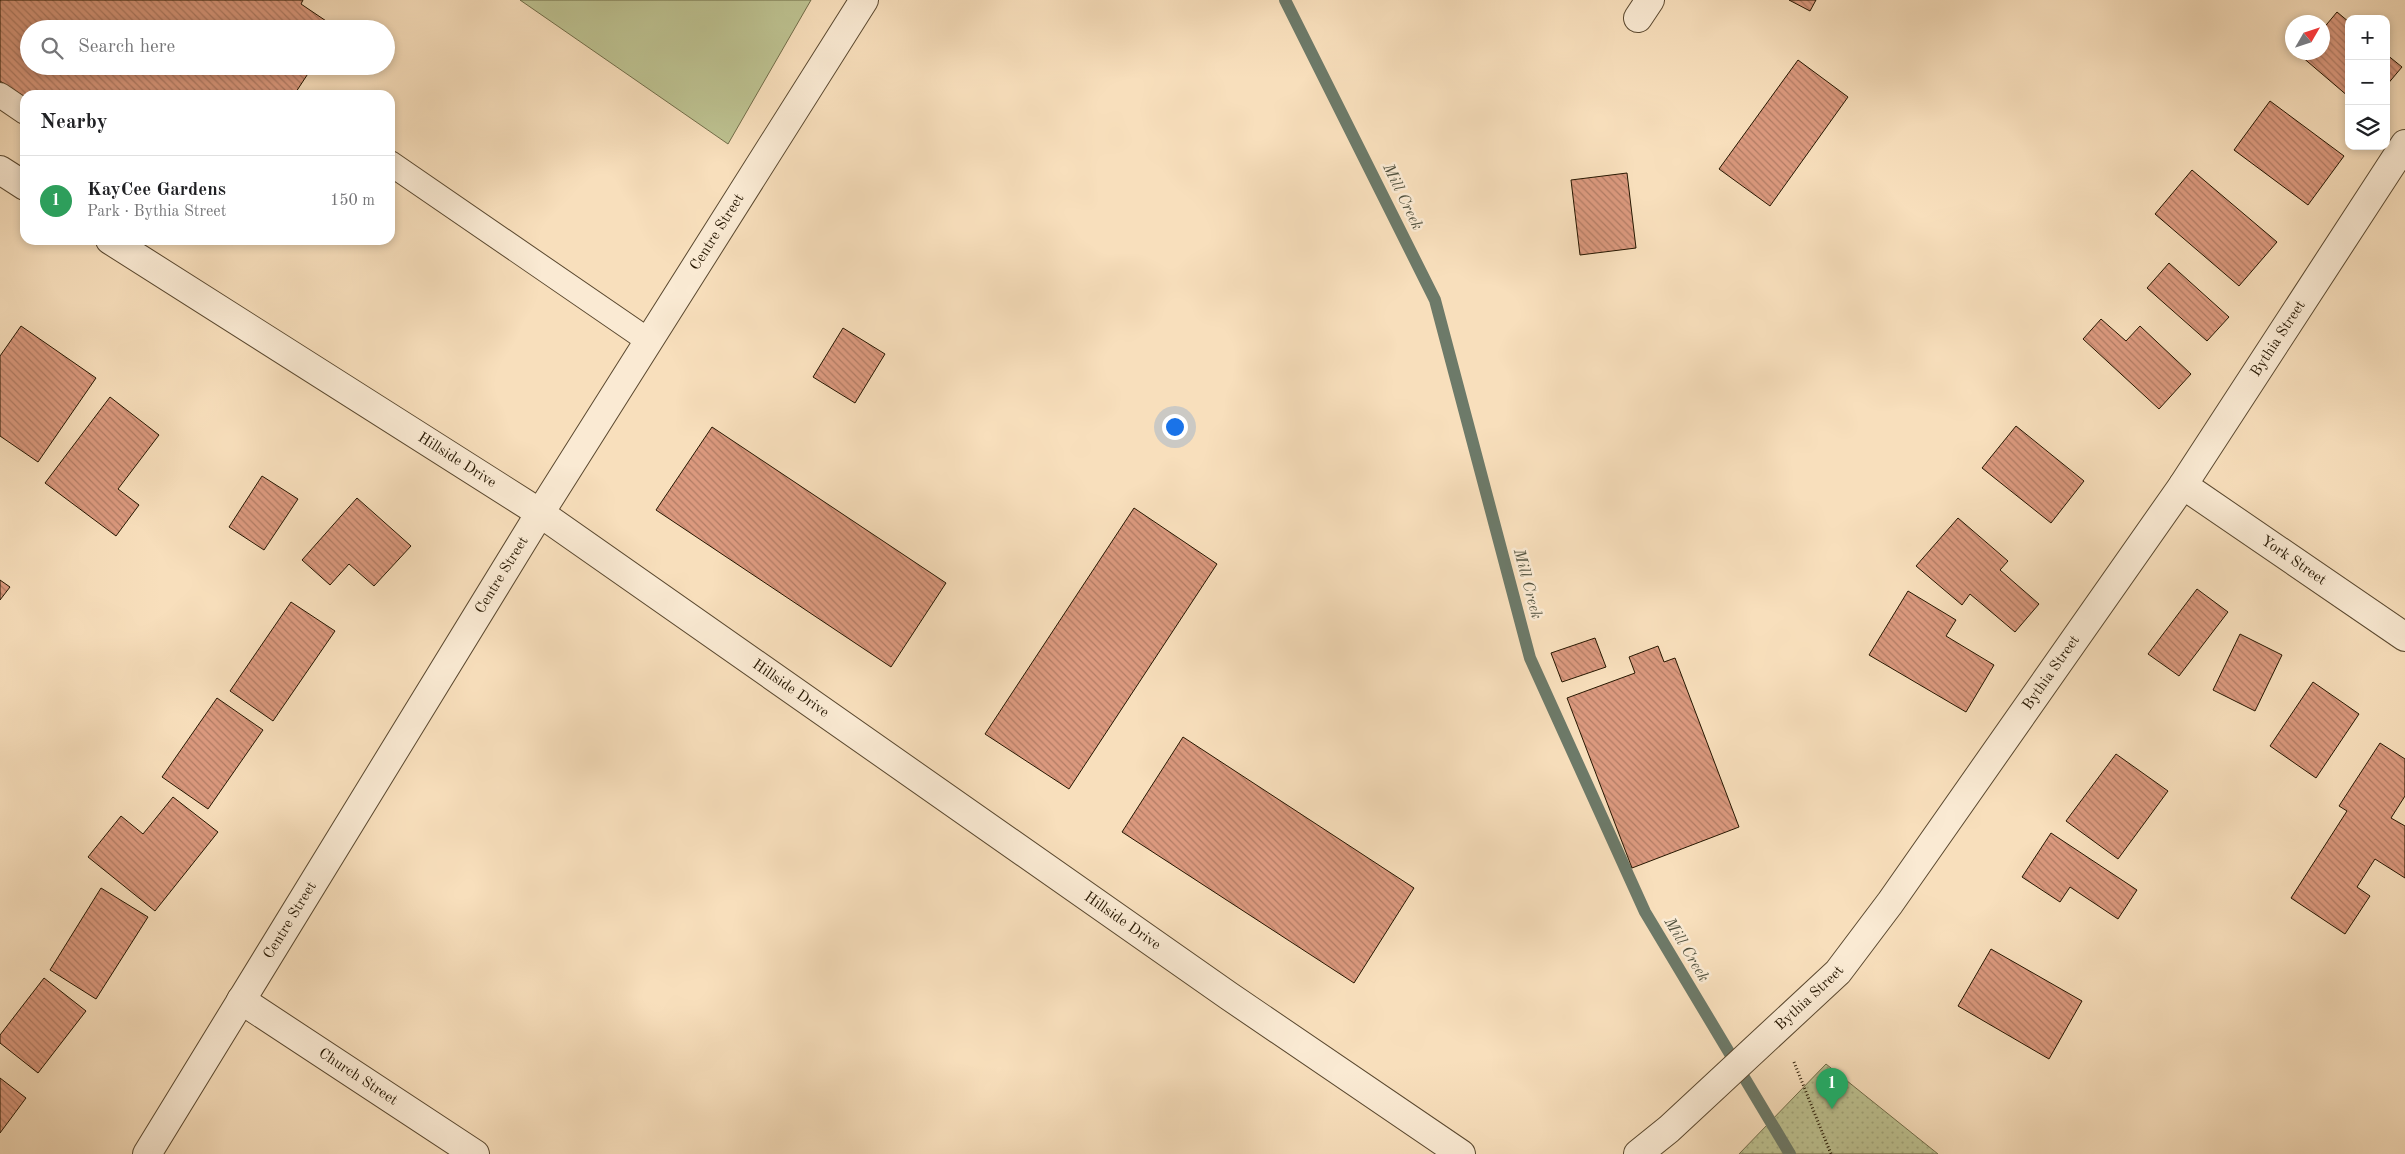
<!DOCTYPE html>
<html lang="en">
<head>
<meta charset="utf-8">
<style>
  :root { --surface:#fff; --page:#f6f6f6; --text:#202124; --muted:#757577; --line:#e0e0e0; --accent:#b45309 }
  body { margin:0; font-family:"Old Standard TT",serif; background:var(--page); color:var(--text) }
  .controls { position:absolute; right:15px; top:15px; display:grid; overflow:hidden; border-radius:10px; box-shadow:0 2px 8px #0003 }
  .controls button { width:45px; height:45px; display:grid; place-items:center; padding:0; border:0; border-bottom:1px solid var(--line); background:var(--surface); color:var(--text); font:25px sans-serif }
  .compass { position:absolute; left:2285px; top:15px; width:45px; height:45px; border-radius:50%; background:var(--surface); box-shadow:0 2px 8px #0003; rotate:51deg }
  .you { position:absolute; left:1174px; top:426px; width:18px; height:18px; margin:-12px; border:4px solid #fff; border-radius:50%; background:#1a73e8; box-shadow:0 0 0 8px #1a73e833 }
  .badge { display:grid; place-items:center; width:32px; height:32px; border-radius:50%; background:var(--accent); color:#fff; font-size:16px; font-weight:700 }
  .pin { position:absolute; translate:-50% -41px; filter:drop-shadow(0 1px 2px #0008) }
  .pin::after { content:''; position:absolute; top:26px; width:18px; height:15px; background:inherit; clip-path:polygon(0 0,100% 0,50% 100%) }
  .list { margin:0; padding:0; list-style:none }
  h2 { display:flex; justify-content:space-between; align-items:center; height:65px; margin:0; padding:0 20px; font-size:21px }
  h2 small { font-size:16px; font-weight:400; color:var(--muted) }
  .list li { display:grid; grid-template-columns:32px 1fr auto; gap:15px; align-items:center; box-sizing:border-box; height:90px; padding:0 20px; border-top:1px solid var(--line) }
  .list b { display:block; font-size:19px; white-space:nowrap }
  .list p { margin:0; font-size:16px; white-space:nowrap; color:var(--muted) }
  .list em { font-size:16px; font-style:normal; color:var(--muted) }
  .icon { flex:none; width:28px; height:28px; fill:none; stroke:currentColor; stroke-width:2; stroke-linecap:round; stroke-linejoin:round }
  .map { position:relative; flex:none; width:2405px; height:1154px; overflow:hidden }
  .search { position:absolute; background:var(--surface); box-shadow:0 2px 8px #0003; left:20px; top:20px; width:375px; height:55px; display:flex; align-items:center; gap:12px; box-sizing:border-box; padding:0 18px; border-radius:28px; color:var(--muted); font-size:19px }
  .panel { position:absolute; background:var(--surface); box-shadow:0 2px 8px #0003; left:20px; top:90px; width:375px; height:155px; border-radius:15px }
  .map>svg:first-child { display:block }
</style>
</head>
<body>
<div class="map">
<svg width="2405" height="1154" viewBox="0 0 2405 1154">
  <defs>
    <pattern id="park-dots" width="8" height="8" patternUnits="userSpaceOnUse" patternTransform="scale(1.25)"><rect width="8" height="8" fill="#bdc291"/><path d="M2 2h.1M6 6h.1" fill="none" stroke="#a2a67b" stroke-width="1.8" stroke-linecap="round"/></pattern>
    <pattern id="building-back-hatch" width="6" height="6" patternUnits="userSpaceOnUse" patternTransform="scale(1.25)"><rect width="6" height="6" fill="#db997e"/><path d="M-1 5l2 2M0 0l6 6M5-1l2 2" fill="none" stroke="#b17c65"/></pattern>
  </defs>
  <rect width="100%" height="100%" fill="#f8dfbc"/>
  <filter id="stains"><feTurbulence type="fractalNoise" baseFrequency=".004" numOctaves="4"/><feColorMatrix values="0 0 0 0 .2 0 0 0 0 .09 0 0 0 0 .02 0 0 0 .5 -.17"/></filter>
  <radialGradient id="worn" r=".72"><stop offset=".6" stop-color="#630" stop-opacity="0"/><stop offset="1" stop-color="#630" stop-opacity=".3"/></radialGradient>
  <path fill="#bdc291" stroke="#716c48" d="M520 0H811L728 144Z"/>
  <path fill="url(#park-dots)" stroke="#716c48" d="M1826 1064 1938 1154H1739Z"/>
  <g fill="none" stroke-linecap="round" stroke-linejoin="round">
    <path stroke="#6d7a69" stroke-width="12" d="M1285 0 1435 300 1530 658 1645 912 1790 1154"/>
  </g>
  <g fill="url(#building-back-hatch)" stroke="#251600">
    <path d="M0 0H303L301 4 338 29H29V66H313L294 95H25V97L0 81Z"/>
    <path d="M1789 0H1816L1810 11Z"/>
    <path d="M2337 12 2349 22V97L2301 56 2304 52H2322V30Z"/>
    <path d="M2386 54 2402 67 2386 86Z"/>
    <path d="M1798 60 1848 97 1770 206 1719 169Z"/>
    <path d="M2270 101 2344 156 2308 205 2234 150Z"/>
    <path d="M2192 170 2277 242 2239 286 2155 214Z"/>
    <path d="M1627 173 1636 248 1580 255 1571 180Z"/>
    <path d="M2169 263 2229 317 2207 341 2147 288Z"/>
    <path d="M2101 319 2126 341 2140 326 2191 374 2159 409 2083 339Z"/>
    <path d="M21 326 96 378 38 462 0 436V356Z"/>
    <path d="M843 328 885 354 855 403 813 377Z"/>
    <path d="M110 397 159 435 118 489 139 505 116 536 45 483Z"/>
    <path d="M2016 426 2084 481 2051 523 1982 468Z"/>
    <path d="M712 427 946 583 891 667 656 510Z"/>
    <path d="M262 476 298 499 264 550 229 527Z"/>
    <path d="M357 498 411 546 374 586 349 564 330 585 302 560Z"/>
    <path d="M1134 508 1217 564 1069 789 985 734Z"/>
    <path d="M1958 518 2008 561 2000 570 2039 604 2015 632 1970 594 1962 605 1916 566Z"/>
    <path d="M0 580 10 587 0 600Z"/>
    <path d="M2197 589 2228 612 2179 676 2148 654Z"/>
    <path d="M1908 591 1956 620 1946 636 1994 665 1966 712 1869 655Z"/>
    <path d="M291 602 335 631 273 721 230 691Z"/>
    <path d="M2240 634 2282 655 2255 711 2213 690Z"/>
    <path d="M1595 638 1606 667 1562 682 1551 653Z"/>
    <path d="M1658 646 1664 662 1675 658 1739 827 1632 868 1567 698 1635 673 1629 657Z"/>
    <path d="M2313 682 2359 714 2316 778 2270 746Z"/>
    <path d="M217 698 263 730 208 809 162 777Z"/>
    <path d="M1183 737 1414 888 1354 983 1122 832Z"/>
    <path d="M2380 743 2405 759V796L2391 818 2405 826V878L2375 859 2357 887 2370 896 2345 934 2291 898 2347 811 2339 806Z"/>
    <path d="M2116 754 2168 791 2118 859 2066 821Z"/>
    <path d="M173 797 218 832 155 911 88 857 121 816 143 834Z"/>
    <path d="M2051 833 2137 890 2118 919 2070 887 2060 902 2022 877Z"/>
    <path d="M101 888 148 917 96 999 50 970Z"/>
    <path d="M1991 949 2082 1001 2049 1059 1958 1006Z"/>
    <path d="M44 978 86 1011 38 1073 0 1043V1035Z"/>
    <path d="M0 1078 26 1098 0 1133Z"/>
  </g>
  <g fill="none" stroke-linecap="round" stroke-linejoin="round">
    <defs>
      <g id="service">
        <path d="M0 95 25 112"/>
        <path d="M390 163 649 341"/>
      </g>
      <g id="minor">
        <path d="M1638 18 1650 0"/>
        <path id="s1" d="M2183 485 2405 637"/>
        <path id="s2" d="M540 513 1229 996 1461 1154"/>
        <path id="s3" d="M241 1000 475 1154"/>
        <path id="s4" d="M1638 1154 1669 1129 1838 972 1890 903 2183 485 2405 144"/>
      </g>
      <g id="tertiary">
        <path d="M0 170 25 186"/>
        <path id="s5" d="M110 240 540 513"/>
        <path id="s6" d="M147 1154 540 513 864 0"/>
      </g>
    </defs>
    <use href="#service" stroke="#5a482f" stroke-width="26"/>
    <use href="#minor" stroke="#5a482f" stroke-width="30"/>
    <use href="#tertiary" stroke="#5a482f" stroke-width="30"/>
    <path stroke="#251600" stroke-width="3" stroke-dasharray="1 2.5" stroke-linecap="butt" d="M1794 1062 1831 1154"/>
    <use href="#service" stroke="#faead3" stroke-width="24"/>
    <use href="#minor" stroke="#faead3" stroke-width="28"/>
    <use href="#tertiary" stroke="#faead3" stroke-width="28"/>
  </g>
  <g text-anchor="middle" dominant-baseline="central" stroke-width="5" stroke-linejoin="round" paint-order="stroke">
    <g font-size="15" fill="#251600" stroke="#faead3">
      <text stroke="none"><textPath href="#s6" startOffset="1084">Centre Street</textPath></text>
      <text stroke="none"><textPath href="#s4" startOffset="1042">Bythia Street</textPath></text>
      <text stroke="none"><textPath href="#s5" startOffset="411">Hillside Drive</textPath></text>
      <text stroke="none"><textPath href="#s1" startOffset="134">York Street</textPath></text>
      <text stroke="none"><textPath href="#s6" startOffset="679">Centre Street</textPath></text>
      <text stroke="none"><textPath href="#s4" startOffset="638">Bythia Street</textPath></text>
      <text stroke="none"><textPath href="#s2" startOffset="306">Hillside Drive</textPath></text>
      <text stroke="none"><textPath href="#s6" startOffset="274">Centre Street</textPath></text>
      <text stroke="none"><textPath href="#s2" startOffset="711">Hillside Drive</textPath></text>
      <text stroke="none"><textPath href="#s4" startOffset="232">Bythia Street</textPath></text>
      <text stroke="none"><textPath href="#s3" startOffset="140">Church Street</textPath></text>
    </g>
    <g font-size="16" font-style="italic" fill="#4f503d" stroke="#faead3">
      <text transform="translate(1402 197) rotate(64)">Mill Creek</text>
      <text transform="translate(1527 584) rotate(75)">Mill Creek</text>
      <text transform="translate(1686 950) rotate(59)">Mill Creek</text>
    </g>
  </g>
  <rect width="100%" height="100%" filter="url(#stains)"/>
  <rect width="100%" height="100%" fill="url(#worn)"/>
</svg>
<div class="controls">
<button>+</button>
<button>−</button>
<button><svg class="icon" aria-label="layers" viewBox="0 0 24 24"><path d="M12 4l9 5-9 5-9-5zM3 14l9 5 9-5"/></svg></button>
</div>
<svg class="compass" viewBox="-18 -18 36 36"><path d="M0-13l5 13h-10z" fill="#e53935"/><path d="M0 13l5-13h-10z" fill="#757577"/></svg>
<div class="you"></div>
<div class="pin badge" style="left:1832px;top:1109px;background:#2e9e5b">1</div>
<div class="search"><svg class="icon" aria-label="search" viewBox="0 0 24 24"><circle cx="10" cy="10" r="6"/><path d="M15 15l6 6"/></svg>Search here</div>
<section class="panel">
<h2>Nearby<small></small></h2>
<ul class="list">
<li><span class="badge" style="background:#2e9e5b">1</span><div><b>KayCee Gardens</b><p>Park · Bythia Street</p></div><em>150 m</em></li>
</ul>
</section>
</div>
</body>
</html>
